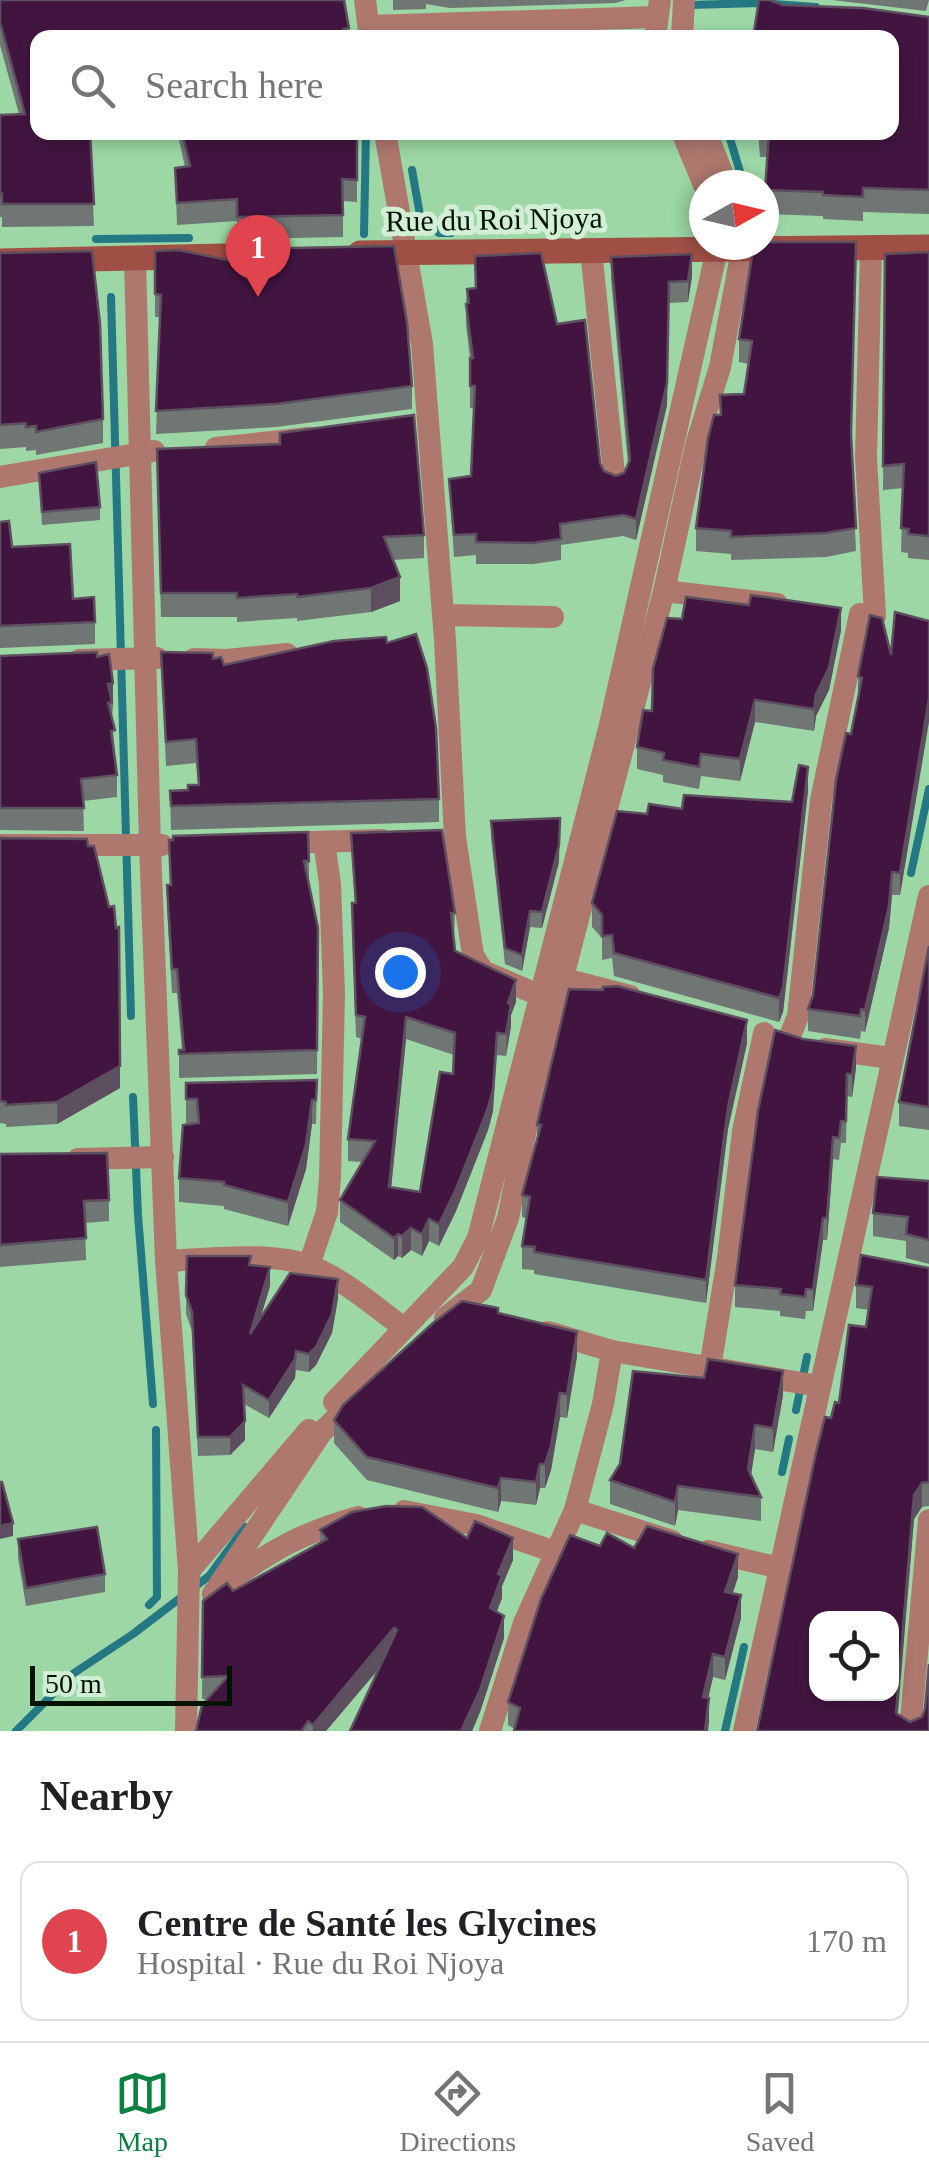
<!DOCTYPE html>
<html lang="en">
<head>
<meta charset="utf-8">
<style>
  :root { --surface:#fff; --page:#f2f2f2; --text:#202124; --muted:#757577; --line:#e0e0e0; --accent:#0b8043 }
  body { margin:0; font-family:Georgia,serif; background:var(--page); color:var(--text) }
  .controls { position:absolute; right:30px; bottom:30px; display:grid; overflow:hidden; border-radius:20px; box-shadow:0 5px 15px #0003 }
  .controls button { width:90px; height:90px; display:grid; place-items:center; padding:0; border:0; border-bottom:2px solid var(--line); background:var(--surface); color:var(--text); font:50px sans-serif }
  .compass { position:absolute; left:689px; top:170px; width:90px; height:90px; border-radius:50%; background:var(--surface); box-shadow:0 5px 15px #0003; rotate:82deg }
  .scale { position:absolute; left:30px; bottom:25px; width:202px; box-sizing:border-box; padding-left:10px; border:5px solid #001303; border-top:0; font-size:28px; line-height:35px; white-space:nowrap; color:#001303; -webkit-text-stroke:8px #d2efd6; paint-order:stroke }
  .you { position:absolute; left:400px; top:972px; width:35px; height:35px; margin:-25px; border:8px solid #fff; border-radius:50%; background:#1a73e8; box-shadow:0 0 0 15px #1a73e833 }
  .badge { display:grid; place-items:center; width:65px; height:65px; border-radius:50%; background:var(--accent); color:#fff; font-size:32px; font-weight:700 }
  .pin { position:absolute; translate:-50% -82px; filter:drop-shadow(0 2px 5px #0008) }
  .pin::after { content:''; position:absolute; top:52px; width:35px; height:30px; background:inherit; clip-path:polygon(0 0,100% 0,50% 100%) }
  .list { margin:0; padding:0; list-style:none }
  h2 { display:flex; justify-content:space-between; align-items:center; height:130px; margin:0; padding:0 40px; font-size:42px }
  h2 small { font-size:32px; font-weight:400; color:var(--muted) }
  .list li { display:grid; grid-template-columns:65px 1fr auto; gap:30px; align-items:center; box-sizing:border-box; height:160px; margin:0 20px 20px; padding:0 20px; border:2px solid var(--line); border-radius:20px }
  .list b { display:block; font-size:38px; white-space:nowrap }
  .list p { margin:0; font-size:32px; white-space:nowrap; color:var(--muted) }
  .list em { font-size:32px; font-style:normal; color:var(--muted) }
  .icon { flex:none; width:55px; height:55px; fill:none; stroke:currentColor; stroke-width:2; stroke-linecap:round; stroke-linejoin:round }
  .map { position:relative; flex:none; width:929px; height:1731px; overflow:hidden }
  .search { position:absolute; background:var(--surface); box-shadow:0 5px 15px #0003; left:30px; right:30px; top:30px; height:110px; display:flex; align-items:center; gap:25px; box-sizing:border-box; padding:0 35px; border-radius:20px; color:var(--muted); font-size:38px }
  .sheet { height:310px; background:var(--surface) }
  nav { display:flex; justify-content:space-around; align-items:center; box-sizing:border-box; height:140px; border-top:2px solid var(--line); background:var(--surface); font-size:28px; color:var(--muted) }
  nav a { display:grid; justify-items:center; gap:5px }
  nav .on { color:var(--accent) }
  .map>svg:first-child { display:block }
</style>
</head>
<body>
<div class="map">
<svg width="929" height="1731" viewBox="0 0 929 1731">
  <rect width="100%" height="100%" fill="#9cd7a5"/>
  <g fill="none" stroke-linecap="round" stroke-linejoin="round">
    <g stroke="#237884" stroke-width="8">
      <path d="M689 5 760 3 816 7"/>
      <path d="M728 132 744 185"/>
      <path d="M412 170 420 215 439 233H451"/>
      <path d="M364 234 366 132"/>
      <path d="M96 239 189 238"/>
      <path d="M111 297 131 1016"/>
      <path d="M911 873 929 789"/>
      <path d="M133 1097 138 1215 153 1404"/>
      <path d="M796 1410 807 1357"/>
      <path d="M782 1472 789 1439"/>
      <path d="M149 1605 157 1597 156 1430"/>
      <path d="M16 1731 74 1673 133 1634 209 1576 245 1527"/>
      <path d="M725 1731 744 1647"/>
    </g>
    <g stroke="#af786f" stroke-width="22">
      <path d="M365 0 370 38"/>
      <path d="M369 26 656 17"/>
      <path d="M655 38 660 0"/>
      <path d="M682 38 684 0"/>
      <path d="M385 132 422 344 445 640 455 837 473 955 483 971 541 996"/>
      <path d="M682 132 704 185"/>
      <path d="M706 132 727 185"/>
      <path d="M871 248 866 457 875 616"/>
      <path d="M591 250 615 483"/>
      <path d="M135 258 150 846 166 1261 189 1571 186 1731"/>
      <path d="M216 448 309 438"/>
      <path d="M0 477 154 451"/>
      <path d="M664 591 777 604"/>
      <path d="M443 615 553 617"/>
      <path d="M194 659 227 660 287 654"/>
      <path d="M79 660 157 658"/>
      <path d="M279 843 382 840"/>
      <path d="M0 845H162"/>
      <path d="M564 979 630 996"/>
      <path d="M788 1041 798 1016 821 800 860 614"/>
      <path d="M825 1049 891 1058"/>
      <path d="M78 1159 163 1157"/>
      <path d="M166 1261C206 1259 277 1251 313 1267 346 1281 375 1307 404 1328"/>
      <path d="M309 1265 327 1212 330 1178 334 993 330 884 324 842"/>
      <path d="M445 1318 481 1290 508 1218 537 1076 664 591 696 445 720 367 743 245"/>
      <path d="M548 1332 612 1351 819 1386"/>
      <path d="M710 1368 728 1258 743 1131 764 1033"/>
      <path d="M334 1402 463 1267 478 1238 609 729 718 245"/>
      <path d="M575 1510 672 1541"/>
      <path d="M404 1511 476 1525 555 1552"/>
      <path d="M708 1551 780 1568"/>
      <path d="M189 1571 309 1430"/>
      <path d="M227 1583C271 1550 304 1532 358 1517"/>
      <path d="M213 1594 321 1433 358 1396"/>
      <path d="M490 1731 524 1623 575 1510 603 1404 612 1351"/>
      <path d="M744 1731 929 896"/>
      <path d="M910 1731 929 1520"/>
    </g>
    <g stroke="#a04f45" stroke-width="25">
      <path d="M360 253 929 247"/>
      <path d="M0 261 270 255"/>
    </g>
  </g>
  <g fill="#6f7673" fill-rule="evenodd">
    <path d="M0 0 349 28V38H38V132H357V202L343 201V237L237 239V221L177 225 175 168 185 167 179 140 90 134 94 226 2 227V217H0V115L19 114 0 45Z"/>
    <path d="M393 0H626L615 3 450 8 426 4V9L393 10Z"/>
    <path d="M832 0H929L926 11Z"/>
    <path d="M783 5 929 17V214L863 212V221L823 219V216L765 214 767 157H760L758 132H892Z"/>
    <path d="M753 249 851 441 856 551 826 557 731 560V554L696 551V528L720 415 744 394 749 364 739 362V339Z"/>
    <path d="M155 251 412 386V409L276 427 156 434 160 317H155Z"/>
    <path d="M929 252V560L908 558V553L901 552 903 488 883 490 885 254Z"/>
    <path d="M0 253 103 419V443L36 455V450L26 451V447L0 449Z"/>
    <path d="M475 256 557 324 600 463 604 471 616 476 624 473 628 464 611 279V257L692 276 688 302 669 303 667 405 636 540 623 536 561 545V560L533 564H476V555L454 557 449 479 471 476 474 408H470V358L466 325V304L467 289 475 288Z"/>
    <path d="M39 473 100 507V520L42 525Z"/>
    <path d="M157 473 424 535V558L393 560 400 601 371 612 297 621V618L237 622V617H161Z"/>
    <path d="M0 522 12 547 73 599 95 622V644L0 648Z"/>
    <path d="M929 621V721L900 895H892L889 928 865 1032 861 1031 860 1039 808 1031V1009L813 995 851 734 858 699V676L891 655Z"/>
    <path d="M841 630 829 690 816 716 814 731 755 722 740 781 701 776 699 789 663 782V775L637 769V747L652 711Z"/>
    <path d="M161 652 213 659 224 665 439 799V822L171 830 170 791 188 790 198 785 196 763 166 766Z"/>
    <path d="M0 656 97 657 113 705 112 719 117 775V797L83 801 84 831 0 830Z"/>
    <path d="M808 791 783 1012 779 1022 614 976 612 958 602 960V938L592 927V903L647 814 682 809 792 802Z"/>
    <path d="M491 821 559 862 542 928 530 927 522 971 505 964 491 837Z"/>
    <path d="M351 833 455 913 454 935 455 951 516 1002 511 1015V1026L506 1056 497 1055 493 1111 488 1130 456 1211 439 1246 429 1241 422 1256 411 1250 402 1258 398 1256 394 1260 340 1222V1200L362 1162 348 1161V1139L362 1039 356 1037 352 925 355 903ZM406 1039 454 1055 453 1074 420 1192 391 1188Z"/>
    <path d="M0 838 120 1088 57 1124 6 1127V1124L0 1123Z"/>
    <path d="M169 840 309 861V885L318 928 317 1074 179 1078V1050H182L177 993H172L167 909V885H170Z"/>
    <path d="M929 946V1130L899 1126V1102Z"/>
    <path d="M747 1043 728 1129 706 1303 534 1274V1270L522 1269V1246L526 1218 522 1217V1195L537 1139V1125Z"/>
    <path d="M856 1068 852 1097 847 1096 846 1143H841L839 1160 833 1159 827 1240H823L813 1311H806L805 1319 780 1316V1311L735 1307V1285L758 1111Z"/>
    <path d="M317 1080 316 1124H312L306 1169 288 1226 224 1209V1206L179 1202V1178L194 1123H186V1083Z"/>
    <path d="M0 1154 109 1200V1221L85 1223 86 1260 0 1267Z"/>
    <path d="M929 1181V1264L906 1258V1241L873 1236V1213Z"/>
    <path d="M187 1256 251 1265 270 1286 260 1319 338 1298 332 1333 316 1365 309 1372 296 1370 295 1378 269 1418 244 1404 245 1440 230 1455 198 1456 192 1331 186 1314Z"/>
    <path d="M929 1268V1506L922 1507 914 1519 898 1714 910 1722 929 1731H757L831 1418 839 1403 866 1327 869 1310 856 1308V1285Z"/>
    <path d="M498 1313 577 1356 567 1418 560 1417 551 1470 545 1488H540L536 1505 501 1501 498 1512 367 1480 334 1443V1420Z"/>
    <path d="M783 1395 773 1452 755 1449 751 1476 761 1497V1521L678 1510 675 1526 610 1504V1480Z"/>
    <path d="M320 1530 467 1538 513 1560 502 1586V1598L496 1612 504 1638 480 1712 472 1731H350L380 1668 326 1731H196L208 1699H202L203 1601 233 1591 320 1543Z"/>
    <path d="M18 1539 105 1574V1592L26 1606 18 1558Z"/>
    <path d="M600 1546 634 1548 738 1577 733 1593 741 1618 725 1680 713 1677 708 1698 709 1722 515 1729 508 1725V1702Z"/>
  </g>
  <g fill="#5d4f5f">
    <path d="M692 254V276L688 302V281Z"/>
    <path d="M669 282 667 405 636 540V519Z"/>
    <path d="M400 577V601L371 612V588Z"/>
    <path d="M841 608V630L829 690 816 716 814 731V709L816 694Z"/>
    <path d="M113 683V705H112L108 684Z"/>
    <path d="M929 699V721L900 895V873Z"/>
    <path d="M755 700V722L740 781V759Z"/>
    <path d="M808 767V791L783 1012 779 1022V998Z"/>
    <path d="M560 818 559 862 542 928V912Z"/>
    <path d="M892 872V895L889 928 865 1032V1010Z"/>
    <path d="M530 911V927L522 971V955Z"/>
    <path d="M516 980V1002L511 1015V1026L506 1056 508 1003Z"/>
    <path d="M406 1017V1039L389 1209V1187Z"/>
    <path d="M747 1020V1043L728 1129 706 1303V1280L728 1107Z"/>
    <path d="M497 1033 493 1111 488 1130 456 1211 439 1246V1224Z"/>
    <path d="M856 1046V1068L852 1097V1074Z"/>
    <path d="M120 1066V1088L57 1124V1102Z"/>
    <path d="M312 1100V1124L306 1169 288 1226V1202Z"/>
    <path d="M833 1137V1159L827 1240V1218Z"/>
    <path d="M823 1218V1240L813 1311V1289Z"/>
    <path d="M429 1219V1241L422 1256V1234Z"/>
    <path d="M411 1228V1250L402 1258V1236Z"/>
    <path d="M398 1234V1256L394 1260V1238Z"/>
    <path d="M270 1267V1286L250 1353V1334Z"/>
    <path d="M338 1279V1298L332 1333 316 1365 309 1372V1354Z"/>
    <path d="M577 1332V1356L567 1418V1394Z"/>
    <path d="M296 1351 295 1378 269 1418V1400Z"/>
    <path d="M783 1371V1395L773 1452V1428Z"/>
    <path d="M560 1393V1417L551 1470 545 1488V1464Z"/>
    <path d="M245 1421V1440L230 1455V1437Z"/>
    <path d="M755 1425V1449L748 1493V1469Z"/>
    <path d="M540 1464V1488L536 1505V1482Z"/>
    <path d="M501 1478V1501L498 1512V1488Z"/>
    <path d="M922 1483V1507L914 1519 896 1731V1713L914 1495Z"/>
    <path d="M678 1486V1510L675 1526V1502Z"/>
    <path d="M13 1523V1536L0 1539V1526Z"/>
    <path d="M513 1538V1560L502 1586V1598L490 1630V1608L498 1574Z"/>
    <path d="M738 1554V1577L725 1615V1592Z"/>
    <path d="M741 1595V1618L725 1680V1657Z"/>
    <path d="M504 1616V1638L480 1712 472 1731H461Z"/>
    <path d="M394 1628V1650L326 1731H313V1725Z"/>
    <path d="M713 1654V1677L703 1721V1697Z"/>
    <path d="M709 1698V1722L708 1731H705Z"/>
  </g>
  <g fill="#421541" stroke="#5d4f5f" stroke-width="2.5" fill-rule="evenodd">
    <path d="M0 0H344L349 28 343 29 345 38H38V132H90L94 204H2V194L0 195V115L25 114 0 22Z"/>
    <path d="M759 0H769L783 5 863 8 929 17V190L863 188V197L823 195V192L765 190 769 133 760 132H892V38H753Z"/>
    <path d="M182 132H357V180L342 179 343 215 237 217V199L177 203 175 168 190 166Z"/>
    <path d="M764 242H856L851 434 856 528 826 533 731 537V531L696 528 708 438 714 415H721L720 395 744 394 752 341 739 339 753 249 756 250 757 245H764Z"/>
    <path d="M394 246 407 323 412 386 276 404 156 411 161 295 155 294V251L179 250 237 262V249Z"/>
    <path d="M92 251 100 324 103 419 36 432V426L26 427V423L0 425V253Z"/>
    <path d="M929 252V536H927L908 534 909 529 901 528 904 464 883 466 885 254Z"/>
    <path d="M541 253 557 324 585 320 600 463 604 471 616 476 624 473 630 460 611 257 692 254 688 281 669 282 667 383 636 519 623 515 560 524 561 539 533 543 476 542V534L454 535 449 479 471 476 475 386H470V358H473L466 304 469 303 467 289 476 288 475 256Z"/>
    <path d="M414 415 424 535 384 537 400 577 371 588 297 597V594L237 598V593H161L157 449 280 444V433Z"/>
    <path d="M96 462 100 507 42 512 39 473Z"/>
    <path d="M9 521 12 547 70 544 73 599 94 597 95 622 0 626V522Z"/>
    <path d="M751 595 841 608 829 668 816 694 814 709 755 700 740 759 701 754 699 767 663 760 664 753 637 747 643 710 652 711 653 669 667 618 682 619 686 597 749 605Z"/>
    <path d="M895 612 929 621V699L900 873 892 872 889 906 865 1010 861 1009 860 1016 808 1009 813 995 836 780 846 733 851 734 862 678 858 676 870 615 882 618 891 655Z"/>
    <path d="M416 634 427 668 436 728 439 799 171 806 170 791 188 790V785H199L196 739 166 742 161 652 213 653V659L221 657 224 665 334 641 386 637 387 643Z"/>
    <path d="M97 652V657L109 654 113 683 108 684 112 702 108 703 115 730 111 731 117 775 81 779 84 808H0V656Z"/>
    <path d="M799 765 808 767 783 988 779 998 614 953 612 935 602 936V915L592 903 617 811 647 814 649 804 682 809 684 795 792 802Z"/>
    <path d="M560 818 559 845 542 912 530 911 522 955 505 948 491 821Z"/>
    <path d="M442 830 455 913H451L455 951 516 980 508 1003 511 1004 506 1034 497 1033 493 1089 488 1108 456 1189 439 1224 429 1219 422 1234 411 1228 402 1236 398 1234 394 1238 340 1200 375 1141 348 1139 365 1017 356 1015 352 903H356L351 833ZM406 1017 455 1033 453 1074 440 1072 420 1192 389 1187Z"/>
    <path d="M308 832 309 861H304L318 928 317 1050 179 1054V1050H184L177 969H172L167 885H171L169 840H173V836Z"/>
    <path d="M0 838 87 839 88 846H94L109 907 114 906 116 928 119 927 120 1066 57 1102 6 1105V1102L0 1101Z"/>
    <path d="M929 946V1107L899 1102Z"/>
    <path d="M617 986 747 1020 728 1107 706 1280 534 1252 535 1247 522 1246 530 1197 522 1195 541 1125H537L569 989 603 990V987Z"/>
    <path d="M775 1030 803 1039 856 1046 852 1074H847L846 1121H841L839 1138 833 1137 827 1218H823L813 1289H806L805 1297 780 1294 781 1289 735 1285 758 1111Z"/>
    <path d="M317 1080 316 1100H312L306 1145 288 1202 224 1185V1182L179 1178 183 1125 199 1123 197 1099H186V1083Z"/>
    <path d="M107 1153 109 1200 84 1201 86 1238 0 1245V1154Z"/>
    <path d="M877 1177 929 1181V1240L906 1234 908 1217 873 1213Z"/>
    <path d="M861 1255 929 1268V1482L922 1483 914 1495 896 1713 910 1722 922 1717 925 1709 929 1664V1731H757L816 1453 825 1417 831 1418 835 1402 839 1403 849 1325 866 1327 872 1287 856 1285ZM816 1618H892V1694H816Z"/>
    <path d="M187 1256H251L249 1265 270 1267 250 1334 290 1273 338 1279 332 1314 316 1347 309 1354 296 1351 295 1359 269 1400 243 1385 245 1421 230 1437H198L192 1312 186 1295Z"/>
    <path d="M462 1301 498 1308V1313L577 1332 567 1394 560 1393 551 1446 545 1464H540L536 1482 501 1478 498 1488 367 1457 334 1420 343 1405 433 1323Z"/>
    <path d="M708 1359 783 1371 773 1428 755 1425 748 1469 761 1497 678 1486 675 1502 610 1480 620 1464 633 1371 704 1378Z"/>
    <path d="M0 1482H2L13 1523 0 1526Z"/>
    <path d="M386 1506 422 1507 467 1538 475 1521 513 1538 498 1574 502 1576 490 1608 504 1616 480 1690 461 1731H350L397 1630 394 1628 313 1725 308 1721 302 1731H196L202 1705 228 1676 202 1677 203 1601 227 1583 233 1591 327 1539 320 1530 352 1512Z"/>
    <path d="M647 1526 738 1554 725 1592 741 1595 725 1657 713 1654 703 1697 709 1698 705 1731H514L520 1708 508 1702 541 1599 570 1535 600 1546 607 1533 634 1548Z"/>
    <path d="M97 1527 105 1574 26 1588 18 1539Z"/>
  </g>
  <g text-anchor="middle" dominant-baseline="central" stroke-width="10" stroke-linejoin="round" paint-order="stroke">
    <g font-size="30" fill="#001303" stroke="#d2efd6">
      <text transform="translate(494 219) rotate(-1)">Rue du Roi Njoya</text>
    </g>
  </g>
</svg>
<div class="controls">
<button><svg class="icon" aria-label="locate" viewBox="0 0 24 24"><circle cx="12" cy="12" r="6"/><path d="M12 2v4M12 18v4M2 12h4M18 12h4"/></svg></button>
</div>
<svg class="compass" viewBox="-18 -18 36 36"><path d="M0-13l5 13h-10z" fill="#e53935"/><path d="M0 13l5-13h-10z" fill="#757577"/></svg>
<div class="scale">50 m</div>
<div class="you"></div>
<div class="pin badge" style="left:258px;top:297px;background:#e0444e">1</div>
<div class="search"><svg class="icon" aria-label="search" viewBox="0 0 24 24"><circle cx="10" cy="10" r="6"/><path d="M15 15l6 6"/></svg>Search here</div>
</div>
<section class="sheet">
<h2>Nearby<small></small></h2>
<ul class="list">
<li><span class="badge" style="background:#e0444e">1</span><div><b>Centre de Santé les Glycines</b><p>Hospital · Rue du Roi Njoya</p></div><em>170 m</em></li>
</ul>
</section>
<nav>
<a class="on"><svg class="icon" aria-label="map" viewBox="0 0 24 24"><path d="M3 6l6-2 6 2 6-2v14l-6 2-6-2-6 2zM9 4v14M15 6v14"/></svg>Map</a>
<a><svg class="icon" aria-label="directions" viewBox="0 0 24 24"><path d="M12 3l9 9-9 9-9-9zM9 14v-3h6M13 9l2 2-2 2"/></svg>Directions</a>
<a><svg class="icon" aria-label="saved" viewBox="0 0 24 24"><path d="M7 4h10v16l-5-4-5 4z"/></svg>Saved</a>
</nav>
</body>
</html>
